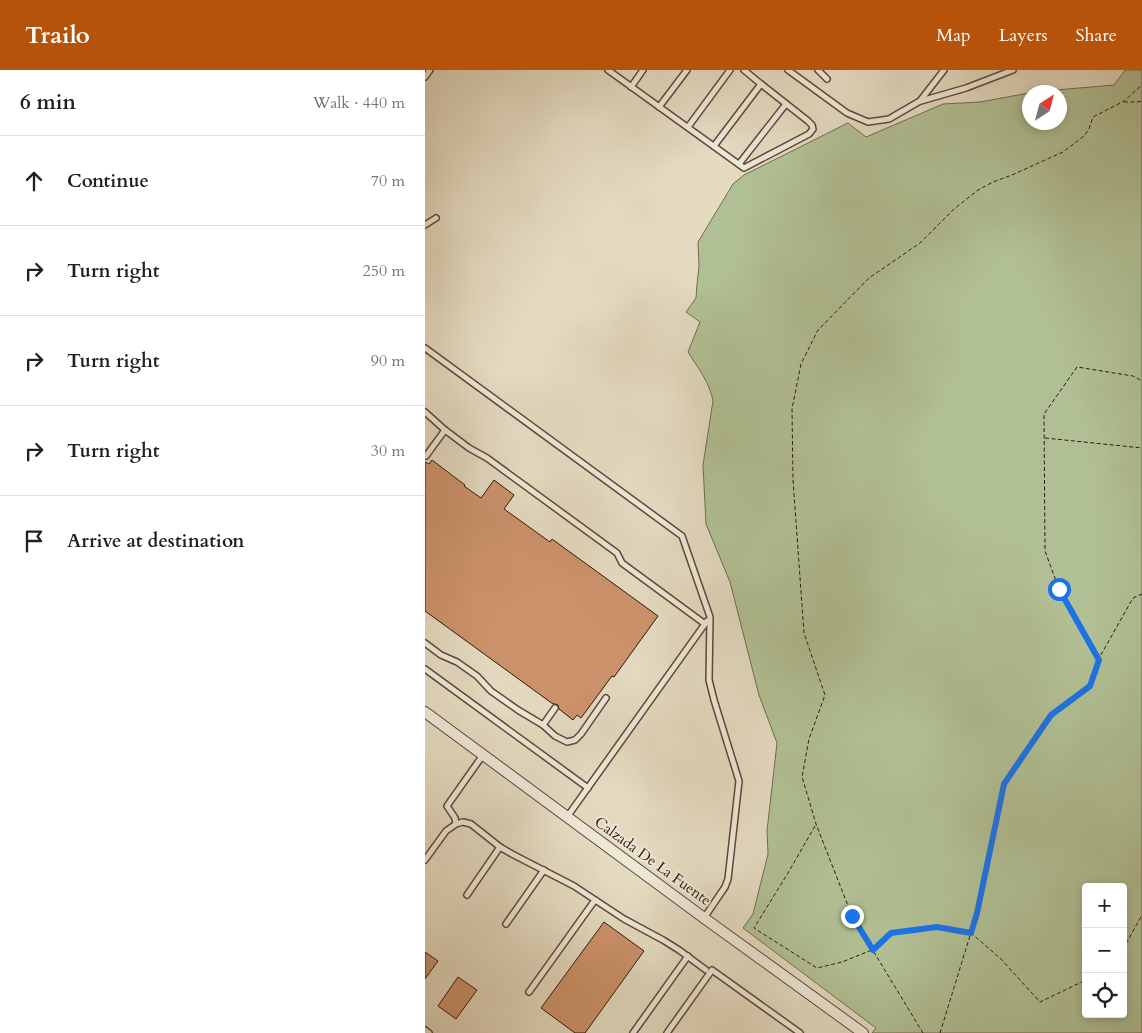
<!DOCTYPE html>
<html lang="en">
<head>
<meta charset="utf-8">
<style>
  :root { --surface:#fff; --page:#f6f6f6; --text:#202124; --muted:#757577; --line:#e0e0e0; --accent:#b45309 }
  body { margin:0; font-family:Cardo,serif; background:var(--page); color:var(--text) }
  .controls { position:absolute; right:15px; bottom:15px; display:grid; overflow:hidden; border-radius:5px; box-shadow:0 2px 8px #0003 }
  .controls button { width:45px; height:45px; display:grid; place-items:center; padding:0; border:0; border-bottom:1px solid var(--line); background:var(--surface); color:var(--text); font:25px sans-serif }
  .compass { position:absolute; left:597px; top:15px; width:45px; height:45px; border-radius:50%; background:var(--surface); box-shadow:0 2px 8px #0003; rotate:36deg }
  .stop { position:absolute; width:15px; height:15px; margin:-11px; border:4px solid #1a73e8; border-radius:50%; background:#fff }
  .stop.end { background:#1a73e8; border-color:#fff; box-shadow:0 1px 5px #0008 }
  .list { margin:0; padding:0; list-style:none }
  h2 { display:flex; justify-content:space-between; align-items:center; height:65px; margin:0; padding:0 20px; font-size:21px }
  h2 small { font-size:16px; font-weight:400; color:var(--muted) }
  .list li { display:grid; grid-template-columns:32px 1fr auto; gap:15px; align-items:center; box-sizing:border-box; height:90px; padding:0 20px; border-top:1px solid var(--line) }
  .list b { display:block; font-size:19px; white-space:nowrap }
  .list em { font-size:16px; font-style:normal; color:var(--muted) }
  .icon { flex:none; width:28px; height:28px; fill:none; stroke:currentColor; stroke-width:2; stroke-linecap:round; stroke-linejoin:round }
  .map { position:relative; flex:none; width:717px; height:963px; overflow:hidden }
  header { display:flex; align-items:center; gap:30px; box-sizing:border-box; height:70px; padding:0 25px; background:var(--accent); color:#fff }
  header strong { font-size:24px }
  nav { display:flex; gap:28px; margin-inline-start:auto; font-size:18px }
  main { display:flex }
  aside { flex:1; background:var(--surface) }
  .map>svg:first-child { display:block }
</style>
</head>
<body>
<header>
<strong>Trailo</strong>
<nav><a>Map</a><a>Layers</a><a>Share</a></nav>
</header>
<main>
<aside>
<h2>6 min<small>Walk · 440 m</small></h2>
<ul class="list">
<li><svg class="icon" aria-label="ahead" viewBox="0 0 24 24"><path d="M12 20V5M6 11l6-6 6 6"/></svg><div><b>Continue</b></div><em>70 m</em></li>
<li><svg class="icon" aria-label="right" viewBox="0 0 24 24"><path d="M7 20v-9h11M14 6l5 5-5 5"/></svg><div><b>Turn right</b></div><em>250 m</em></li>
<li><svg class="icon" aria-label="right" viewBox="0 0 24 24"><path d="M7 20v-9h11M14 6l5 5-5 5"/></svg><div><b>Turn right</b></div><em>90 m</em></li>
<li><svg class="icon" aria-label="right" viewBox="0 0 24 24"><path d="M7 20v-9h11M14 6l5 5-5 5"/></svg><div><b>Turn right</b></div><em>30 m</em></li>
<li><svg class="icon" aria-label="arrive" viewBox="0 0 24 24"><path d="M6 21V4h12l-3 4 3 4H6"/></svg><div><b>Arrive at destination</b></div></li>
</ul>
</aside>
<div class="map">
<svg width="717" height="963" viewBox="0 0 717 963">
  <rect width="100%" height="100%" fill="#e4dac0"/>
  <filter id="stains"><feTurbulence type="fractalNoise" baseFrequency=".004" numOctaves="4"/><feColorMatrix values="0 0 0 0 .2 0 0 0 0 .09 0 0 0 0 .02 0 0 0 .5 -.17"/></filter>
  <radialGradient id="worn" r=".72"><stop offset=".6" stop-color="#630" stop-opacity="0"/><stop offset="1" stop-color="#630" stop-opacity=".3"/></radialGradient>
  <path fill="#b1c094" stroke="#706c50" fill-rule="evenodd" d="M700 0H717V963H447L451 958 318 858 328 844 343 784 342 761 352 673 334 625 305 512 281 454 278 395 288 331C285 313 273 298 263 282L275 252 261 242 271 228 272 214 274 197 273 172 308 114 319 105 423 53 441 67 518 34 555 32 604 23V52H634V22H608L689 15ZM661 817H698V944H661Z"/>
  <g fill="#cc926b" stroke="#30180c">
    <path d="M7 390 40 415 39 416 56 428 69 410 89 425 79 439 125 472 127 469 233 546 189 607 187 606 156 648 152 645 148 650 134 639 133 635 130 634H128L0 541V392L4 394Z"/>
    <path d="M179 852 219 881 160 963H150L116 938Z"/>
    <path d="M0 882 13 891 0 909Z"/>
    <path d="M33 907 52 920 31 949 13 936Z"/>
  </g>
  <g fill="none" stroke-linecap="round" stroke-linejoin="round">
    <defs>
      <g id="lane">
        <path d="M183 0 319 98 384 64 388 59 387 55 383 51 336 14"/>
        <path d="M363 0 422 43 443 52 464 49 495 31 519 0"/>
        <path d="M393 0 402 9"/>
        <path d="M0 7 5 0"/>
        <path d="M206 17 218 0"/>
        <path d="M496 31 541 18 588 0"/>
        <path d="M234 37 262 0"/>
        <path d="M263 57 305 0"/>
        <path d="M289 76 336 14 319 0"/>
        <path d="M314 94 361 34"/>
        <path d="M0 155 11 148"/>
        <path d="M0 278 257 466 285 547 284 610 289 630 314 711 303 809 300 817 279 848"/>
        <path d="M0 342 20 360 44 378 62 388 192 483 197 493 280 554"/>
        <path d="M1 386 20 360"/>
        <path d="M0 573 16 585 32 592 52 606 66 621 93 640 118 655 130 666 142 672 150 670 156 664 181 628"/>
        <path d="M0 599 163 718"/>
        <path d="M118 655 130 638"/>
        <path d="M142 747 282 551"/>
        <path d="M31 754 30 748 22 736 58 685"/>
        <path d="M0 790 21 761 31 754 38 752 46 754 75 777 87 784 149 816 199 849 238 870 254 880 281 900"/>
        <path d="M42 825 75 777"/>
        <path d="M81 854 119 800"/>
        <path d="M104 922 170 830"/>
        <path d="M0 960 4 963"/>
        <path d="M208 963 263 886"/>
        <path d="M242 963 287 900 375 963"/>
      </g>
      <path id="street" d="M0 642 279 848 438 963"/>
    </defs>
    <use href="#lane" stroke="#5d4839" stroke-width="8"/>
    <use href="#street" stroke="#5d4839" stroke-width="12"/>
    <g stroke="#30180c" stroke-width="1" stroke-dasharray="4 2.5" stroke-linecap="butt">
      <path d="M699 32H712L717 31"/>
      <path d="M620 368 717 378"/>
      <path d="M673 590 634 519 620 481 619 344 652 297 708 306 717 311"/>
      <path d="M390 756 363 803 329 858 392 898 417 892 447 880 466 863 512 857 546 863 576 889 615 932 661 910"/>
      <path d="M698 879 717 845"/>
      <path d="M498 963 427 846 391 754 377 707 384 669 400 625 379 563 368 410 367 339 376 294 393 260 444 208 495 173 529 139 553 120 568 112 587 105 638 82 659 66 664 59 668 47 699 31 717 15"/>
      <path d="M515 963 552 843 579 714 626 645 665 616 673 590 708 528 717 524"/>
    </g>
    <use href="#lane" stroke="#ede7d6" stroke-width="5"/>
    <use href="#street" stroke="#ede7d6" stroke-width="10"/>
  </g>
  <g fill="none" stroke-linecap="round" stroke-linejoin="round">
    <path stroke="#1a73e8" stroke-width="6" d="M427 846 448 880 466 863 512 857 546 863 552 843 579 714 626 645 665 616 674 590 634 519"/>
  </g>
  <g text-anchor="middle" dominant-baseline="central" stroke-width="4" stroke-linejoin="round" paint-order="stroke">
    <g font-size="15" fill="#30180c" stroke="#ede7d6">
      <text transform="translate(228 791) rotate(36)">Calzada De La Fuente</text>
    </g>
  </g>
  <rect width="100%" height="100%" filter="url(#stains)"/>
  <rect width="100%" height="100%" fill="url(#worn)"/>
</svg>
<div class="controls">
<button>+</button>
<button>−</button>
<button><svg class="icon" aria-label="locate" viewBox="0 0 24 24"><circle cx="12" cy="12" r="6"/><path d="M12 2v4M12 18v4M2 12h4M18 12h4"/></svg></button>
</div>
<svg class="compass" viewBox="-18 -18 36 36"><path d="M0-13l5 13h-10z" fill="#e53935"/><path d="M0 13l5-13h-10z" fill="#757577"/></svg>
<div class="stop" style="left:634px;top:519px"></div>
<div class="stop end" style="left:427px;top:846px"></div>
</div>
</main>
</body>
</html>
